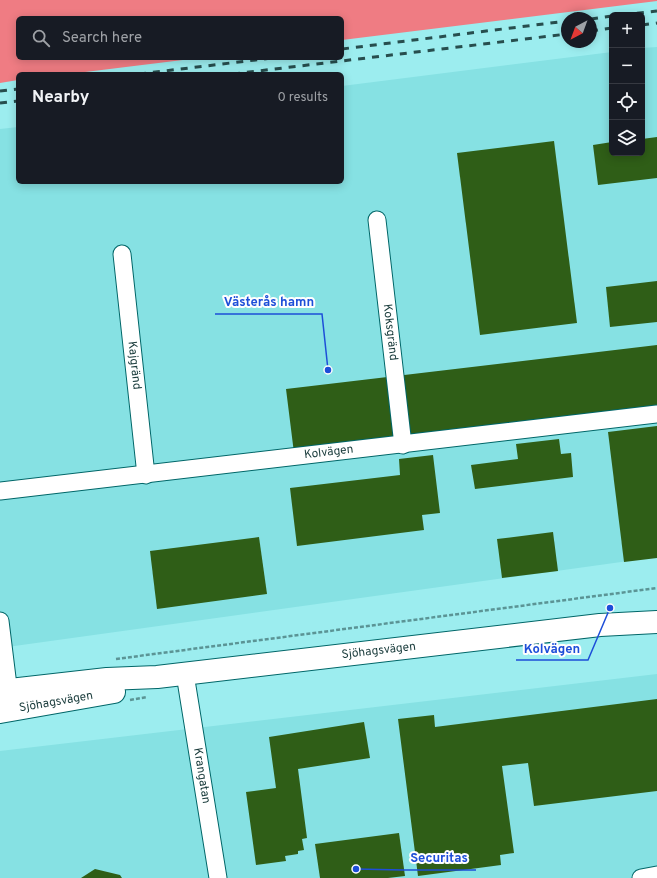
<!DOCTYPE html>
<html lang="en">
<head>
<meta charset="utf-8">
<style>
  :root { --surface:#171b24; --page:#242831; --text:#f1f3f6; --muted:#9ea1a6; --line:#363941 }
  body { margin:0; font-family:Overpass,sans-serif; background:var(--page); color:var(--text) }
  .controls { position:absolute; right:12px; top:12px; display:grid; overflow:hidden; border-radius:6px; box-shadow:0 2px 10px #0003 }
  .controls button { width:36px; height:36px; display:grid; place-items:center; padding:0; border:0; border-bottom:1px solid var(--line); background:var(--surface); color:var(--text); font:20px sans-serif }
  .compass { position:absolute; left:561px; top:12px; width:36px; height:36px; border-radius:50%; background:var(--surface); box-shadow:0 2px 10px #0003; rotate:221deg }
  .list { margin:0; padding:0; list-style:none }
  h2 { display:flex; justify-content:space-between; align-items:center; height:52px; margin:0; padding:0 16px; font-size:17px }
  h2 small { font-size:13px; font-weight:400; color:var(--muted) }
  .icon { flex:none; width:22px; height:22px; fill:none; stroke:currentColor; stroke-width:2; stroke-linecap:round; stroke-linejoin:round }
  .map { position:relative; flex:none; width:657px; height:878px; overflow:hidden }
  .search { position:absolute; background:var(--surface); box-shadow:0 2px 10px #0003; left:16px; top:16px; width:328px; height:44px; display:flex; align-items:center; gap:10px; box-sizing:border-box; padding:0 14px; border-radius:6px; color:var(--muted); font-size:15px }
  .panel { position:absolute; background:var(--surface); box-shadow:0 2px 10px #0003; left:16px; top:72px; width:328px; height:112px; border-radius:6px }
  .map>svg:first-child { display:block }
</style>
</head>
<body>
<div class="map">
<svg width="657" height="878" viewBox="0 0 657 878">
  <rect width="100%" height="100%" fill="#9cedef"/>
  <g fill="#86e1e3">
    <path d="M657 47V557L0 648V129L18 127V182H342V86L612 52V153H642V48Z"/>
    <path d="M657 674V878H0V751Z"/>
  </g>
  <path fill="#ef7c83" d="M0 0H657V1L342 40V18H18V58H199L69 74H18V80L0 83Z"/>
  <g fill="#2f5e17">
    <path d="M657 137V178L598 185 593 145 612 142V153H642V139Z"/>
    <path d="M554 141 577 323 480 335 457 153Z"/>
    <path d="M657 281V322L610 327 606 287Z"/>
    <path d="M657 345V409L294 453 286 389Z"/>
    <path d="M657 426V558L624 562 608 432Z"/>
    <path d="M559 439 561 454 571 453 573 477 475 489 471 465 518 459 516 444Z"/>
    <path d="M433 455 440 513 422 515 424 530 297 546 290 488 400 475 399 459Z"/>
    <path d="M553 532 558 571 502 578 497 539Z"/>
    <path d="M259 537 267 594 157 609 150 551Z"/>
    <path d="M657 699V791L534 806 528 763 502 766 514 853 500 855 501 865 418 876 398 719 434 715 435 727Z"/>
    <path d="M364 722 370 758 298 769 307 838 302 839 304 850 298 851V854L285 856 286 861 256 865 246 792 276 788 269 737Z"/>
    <path d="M399 833 405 876 388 878H320L315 844Z"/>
    <path d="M95 869 120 875 122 878H81Z"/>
  </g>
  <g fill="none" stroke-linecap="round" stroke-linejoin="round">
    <defs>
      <g id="minor">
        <path id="s1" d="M377 220 403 445"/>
        <path id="s2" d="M122 254 146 475"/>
        <path id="s3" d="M0 491 657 414"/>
        <path d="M0 621 10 702"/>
        <path id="s4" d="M185 674 218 878"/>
        <path d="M641 878 657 875"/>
      </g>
      <g id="secondary">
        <path id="s5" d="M0 691 107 679 157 677 600 625 657 622"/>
        <path id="s6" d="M0 712 114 692"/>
      </g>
    </defs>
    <use href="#minor" stroke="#006668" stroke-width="19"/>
    <use href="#secondary" stroke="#006668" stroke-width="24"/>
    <g stroke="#5b9495" stroke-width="2.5" stroke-dasharray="4 2" stroke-linecap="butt">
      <path d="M116 659 657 588"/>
      <path d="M130 700 147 697"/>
    </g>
    <use href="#minor" stroke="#fff" stroke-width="17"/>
    <use href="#secondary" stroke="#fff" stroke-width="22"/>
    <g stroke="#274e4e" stroke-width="3" stroke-dasharray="7 7" stroke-linecap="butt">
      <path d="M623 15 657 11"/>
      <path d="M591 19 612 16"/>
      <path d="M642 25 657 23"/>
      <path d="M591 31 612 28"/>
      <path d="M342 49 567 21"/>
      <path d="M139 74 272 58"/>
      <path d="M233 74 567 34"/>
      <path d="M0 91 18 89"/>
      <path d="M0 103 18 101"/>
    </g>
  </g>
  <g text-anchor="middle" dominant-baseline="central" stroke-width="4" stroke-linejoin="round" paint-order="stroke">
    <g font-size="12" fill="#193b3b" stroke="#fefefe">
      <text stroke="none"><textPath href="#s1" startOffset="113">Koksgränd</textPath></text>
      <text stroke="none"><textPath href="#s2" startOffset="112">Kajgränd</textPath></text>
      <text stroke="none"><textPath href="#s3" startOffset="331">Kolvägen</textPath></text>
      <text stroke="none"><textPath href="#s5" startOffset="381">Sjöhagsvägen</textPath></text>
      <text stroke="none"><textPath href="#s6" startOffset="57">Sjöhagsvägen</textPath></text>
      <text stroke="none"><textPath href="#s4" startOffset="103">Krangatan</textPath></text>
    </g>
  </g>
  <path fill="none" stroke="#1d4ed8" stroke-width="1.5" d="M328 370L322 314H215M610 608L588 660H516M356 869L403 870H476"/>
  <g fill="#1d4ed8" stroke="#fefefe" stroke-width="1.5">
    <circle cx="328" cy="370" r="4"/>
    <circle cx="610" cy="608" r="4"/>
    <circle cx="356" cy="869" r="4"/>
  </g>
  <g font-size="13" text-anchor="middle" font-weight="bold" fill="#1d4ed8" stroke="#fefefe" stroke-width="4" stroke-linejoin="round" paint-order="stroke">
    <text x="269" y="306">Västerås hamn</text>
    <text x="552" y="653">Kolvägen</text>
    <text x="439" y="862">Securitas</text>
  </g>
</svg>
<div class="controls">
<button>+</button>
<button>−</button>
<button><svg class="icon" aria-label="locate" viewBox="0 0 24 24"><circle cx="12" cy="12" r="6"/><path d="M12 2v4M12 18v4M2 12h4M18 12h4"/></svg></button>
<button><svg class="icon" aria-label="layers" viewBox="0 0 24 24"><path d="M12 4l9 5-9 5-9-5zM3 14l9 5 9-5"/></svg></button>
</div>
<svg class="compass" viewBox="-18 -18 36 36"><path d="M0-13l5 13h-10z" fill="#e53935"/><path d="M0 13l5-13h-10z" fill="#9ea1a6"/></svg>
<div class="search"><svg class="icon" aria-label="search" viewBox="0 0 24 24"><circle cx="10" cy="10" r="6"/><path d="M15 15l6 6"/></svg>Search here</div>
<section class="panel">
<h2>Nearby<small>0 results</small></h2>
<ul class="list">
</ul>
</section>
</div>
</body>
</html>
